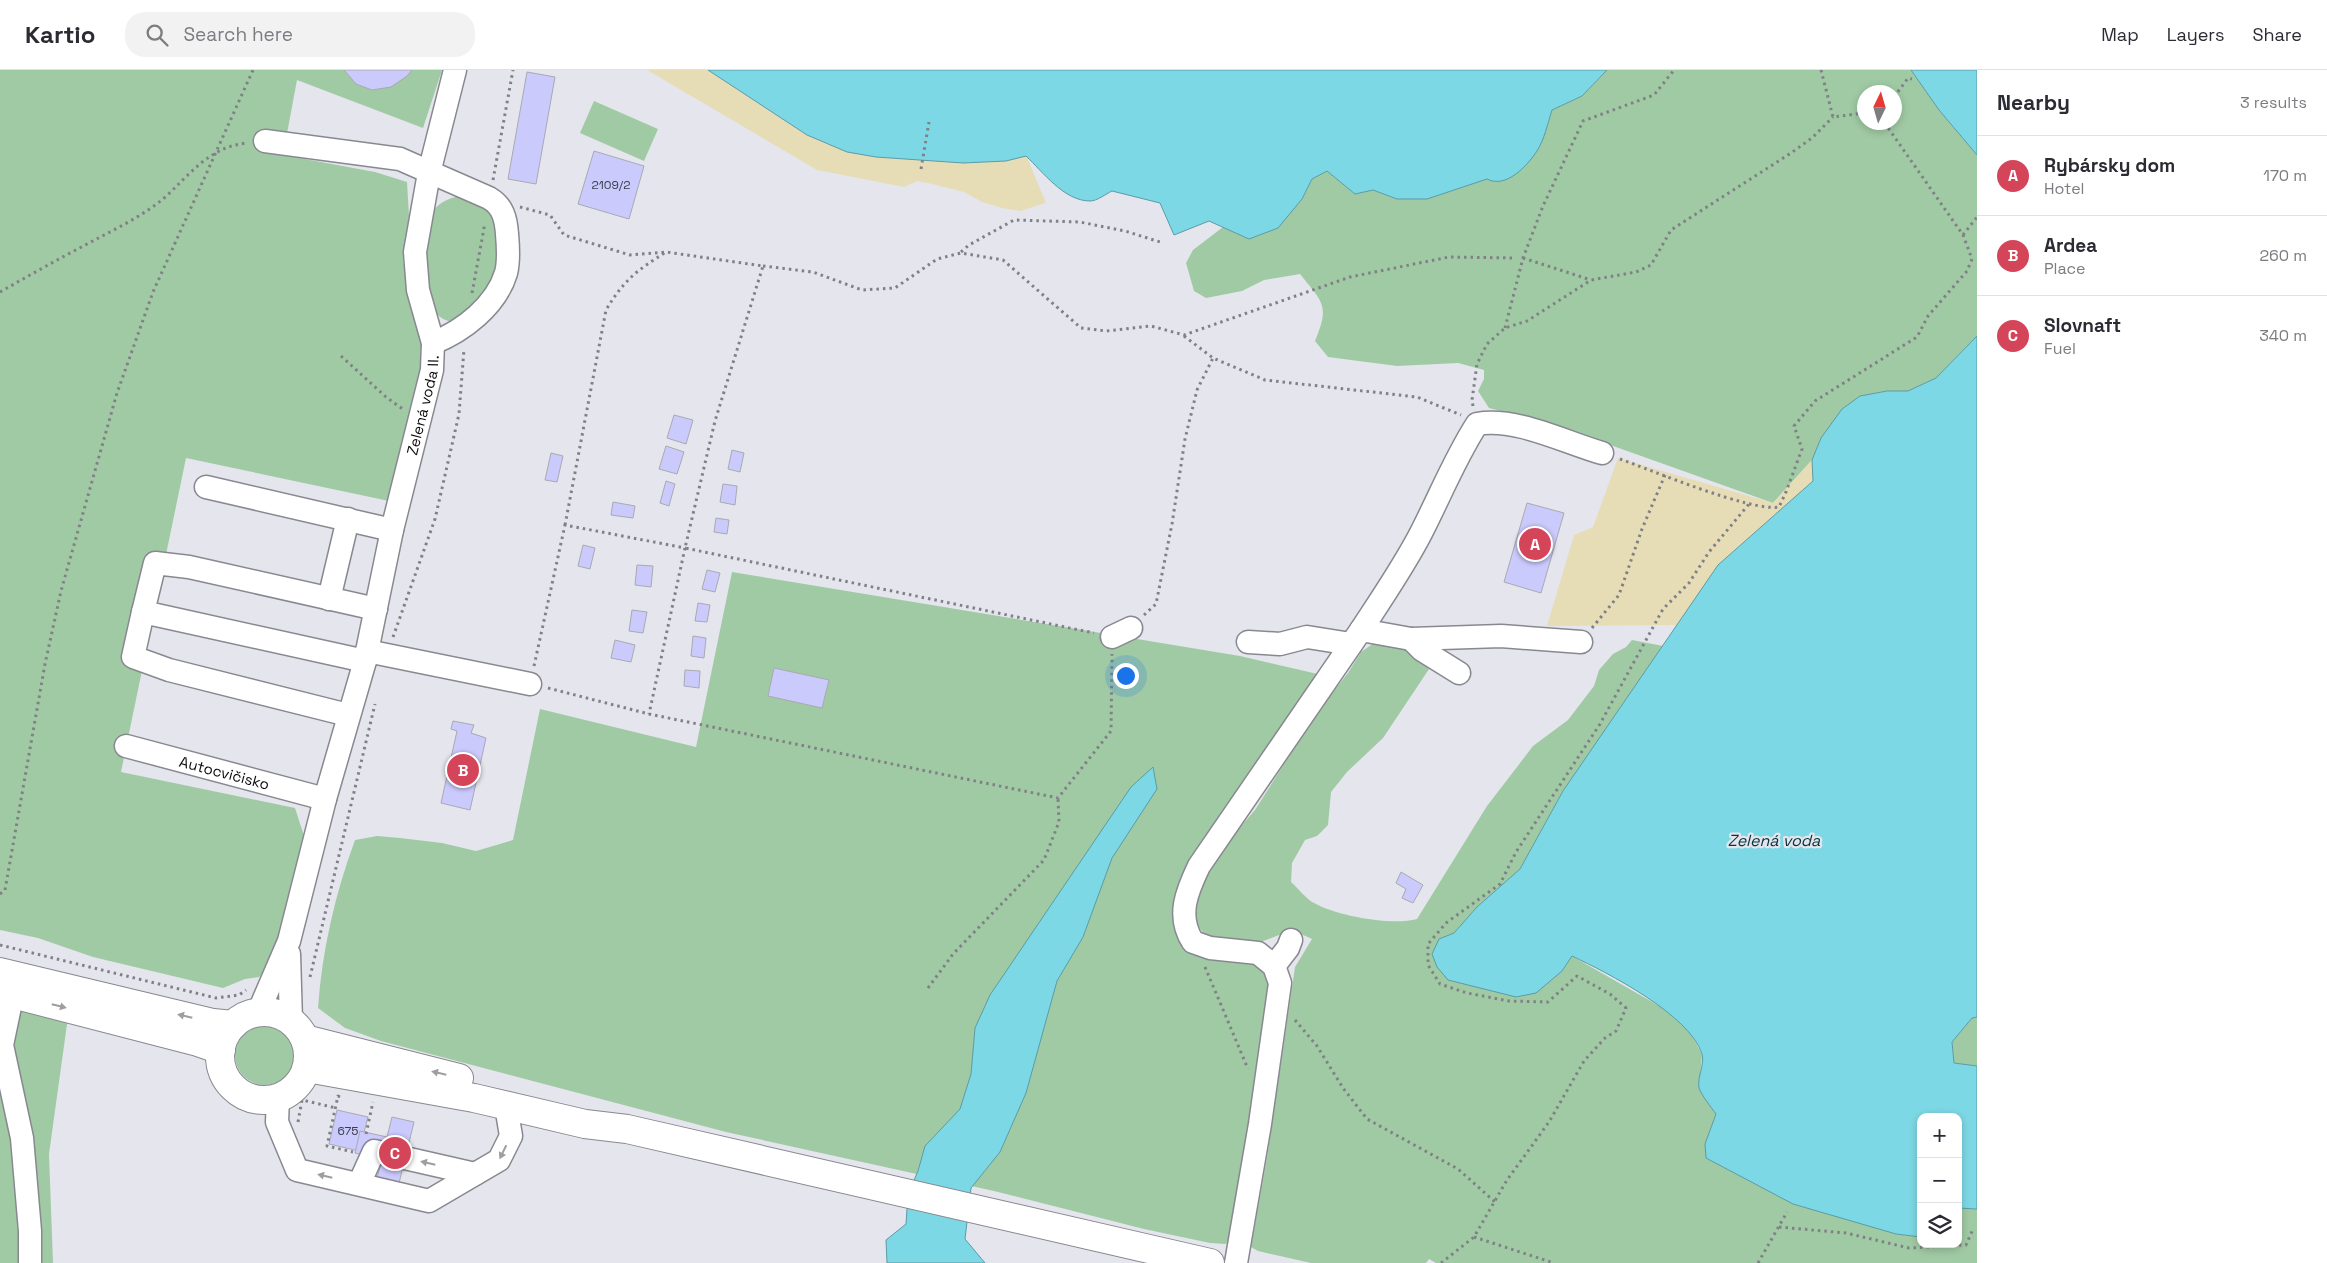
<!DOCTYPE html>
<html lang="en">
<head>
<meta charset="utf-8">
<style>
  :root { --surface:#fff; --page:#f2f2f3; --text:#2b2b33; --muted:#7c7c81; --line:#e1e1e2; --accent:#d54559 }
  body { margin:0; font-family:"Space Grotesk",sans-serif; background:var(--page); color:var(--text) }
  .controls { position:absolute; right:15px; bottom:15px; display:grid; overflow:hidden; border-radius:10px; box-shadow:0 2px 8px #0003 }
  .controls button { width:45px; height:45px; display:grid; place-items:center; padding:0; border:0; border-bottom:1px solid var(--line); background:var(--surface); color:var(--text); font:25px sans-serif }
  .compass { position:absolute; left:1857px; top:15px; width:45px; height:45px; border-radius:50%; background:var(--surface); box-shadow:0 2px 8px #0003; rotate:5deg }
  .you { position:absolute; left:1125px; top:605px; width:18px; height:18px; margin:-12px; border:4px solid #fff; border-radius:50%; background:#1a73e8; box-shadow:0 0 0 8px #1a73e833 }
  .badge { display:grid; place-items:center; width:32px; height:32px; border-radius:50%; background:var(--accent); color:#fff; font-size:16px; font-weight:700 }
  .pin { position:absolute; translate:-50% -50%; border:2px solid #fff; box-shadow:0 1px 5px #0006 }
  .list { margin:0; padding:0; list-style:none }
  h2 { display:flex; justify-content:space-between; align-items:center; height:65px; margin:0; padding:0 20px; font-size:21px }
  h2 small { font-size:16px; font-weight:400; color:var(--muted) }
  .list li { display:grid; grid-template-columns:32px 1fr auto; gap:15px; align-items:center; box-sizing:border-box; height:80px; padding:0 20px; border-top:1px solid var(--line) }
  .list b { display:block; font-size:19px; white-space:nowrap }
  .list p { margin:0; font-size:16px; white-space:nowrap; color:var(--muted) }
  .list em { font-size:16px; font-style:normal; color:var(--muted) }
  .icon { flex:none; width:28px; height:28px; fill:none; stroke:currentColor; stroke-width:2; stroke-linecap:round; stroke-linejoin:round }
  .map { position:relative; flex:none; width:1977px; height:1193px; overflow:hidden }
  header { display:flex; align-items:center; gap:30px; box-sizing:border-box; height:70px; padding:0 25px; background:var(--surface); border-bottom:1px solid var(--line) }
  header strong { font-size:24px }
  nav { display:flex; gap:28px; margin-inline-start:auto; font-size:18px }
  .search { width:350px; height:45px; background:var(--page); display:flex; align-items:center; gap:12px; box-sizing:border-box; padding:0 18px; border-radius:20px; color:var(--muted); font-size:19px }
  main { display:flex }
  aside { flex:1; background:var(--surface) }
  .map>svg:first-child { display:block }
</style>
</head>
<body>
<header>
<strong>Kartio</strong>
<div class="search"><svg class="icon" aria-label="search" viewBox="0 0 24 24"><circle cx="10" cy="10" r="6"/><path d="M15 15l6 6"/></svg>Search here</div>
<nav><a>Map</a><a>Layers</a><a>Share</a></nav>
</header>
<main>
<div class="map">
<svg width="1977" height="1193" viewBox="0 0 1977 1193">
  <rect width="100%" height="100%" fill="#e5e5ee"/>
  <g fill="#a0caa4" fill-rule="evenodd">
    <path d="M0 0H442L423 58 297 10 283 85 375 102 407 112 409 146 403 189 411 232 427 280 389 431 186 388 121 702 295 738 306 772 274 894 259 907 245 909 223 918 93 887 38 868 0 860Z"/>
    <path d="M1607 0H1911L1939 40 1977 85V266L1936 308 1908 321H1887L1860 326 1821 368 1812 390 1773 433 1557 356 1489 338 1478 321 1484 309V300L1458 293 1397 296 1328 287 1315 271C1330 235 1323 233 1300 204L1264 210 1242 221 1206 228 1194 221 1186 193 1193 180 1223 157 1249 169 1302 129 1312 109 1327 101 1355 124 1373 120 1397 129H1427L1487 108 1537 80 1552 40 1582 26ZM1864 22H1894V52H1864Z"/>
    <path d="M594 31 658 59 644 91 580 63Z"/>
    <path d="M463 125 492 136 503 183 488 228 453 252C422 248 426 205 425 182 425 174 422 162 425 155 433 136 443 129 463 125Z"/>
    <path d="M732 502 1240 586 1322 605 1175 857 1252 891 1262 900 1271 912 1233 1160 1226 1174 1210 1173 1144 1159 994 1121 726 1062 381 971 345 958 318 938C322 881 335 824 355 770L377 766 400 768 442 773 476 781 513 770 540 639 696 677Z"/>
    <path d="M1632 570 1663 576 1563 721 1520 799 1477 837 1454 863 1439 869 1562 901 1572 886 1668 941 1692 965 1702 985 1699 1018 1716 1044 1705 1074 1896 1164 1921 1167V1174H1958V1138L1977 1139V1193H1436L1429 1189 1426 1193H1311L1258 1181 1251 1177 1267 1088 1295 897 1312 869 1292 860 1258 873 1212 868 1204 864 1193 849 1194 836 1208 794 1255 740 1317 642 1348 603 1361 582 1374 573 1416 574 1421 589 1429 599 1383 668 1347 702 1331 722 1328 755 1317 766 1305 770 1292 793 1291 812C1298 818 1307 830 1314 833 1337 846 1392 856 1417 849L1487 736 1517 697 1533 676 1568 650 1594 616 1599 600 1613 584 1626 577Z"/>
    <path d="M0 932 68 947 49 1084 53 1193H0Z"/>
    <path d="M1977 947V996L1954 993 1952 972 1972 948Z"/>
    <circle cx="265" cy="985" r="30"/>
  </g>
  <g fill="#e6ddb7">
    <path d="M647 0H708L807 65 847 82 876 87 963 93 1006 91 1026 85 1046 133 1020 141 1002 138 982 132 964 122 932 114 917 111 904 117 817 100Z"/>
    <path d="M1618 388 1773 433 1812 390 1813 411 1718 495 1677 555 1547 556 1574 465 1593 457Z"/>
  </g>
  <g fill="#7dd8e5" stroke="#5b9ba5">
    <path d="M708 0H1607L1582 26 1552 40C1548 53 1544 70 1537 81 1527 96 1506 119 1487 109L1427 129H1397L1373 120 1355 124 1327 101 1312 109 1302 129 1278 158 1249 169 1209 151 1174 165 1160 133 1112 121C1106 124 1097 131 1090 131 1064 131 1043 102 1026 86L1006 91 963 93 876 87 847 82 807 65Z"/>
    <path d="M1911 0H1977V85L1939 40Z"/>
    <path d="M1977 266V947L1972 948 1952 972 1954 993 1977 996V1139L1958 1138V1047H1921V1167L1896 1164 1793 1134 1706 1088 1705 1074 1716 1044C1711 1037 1702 1026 1699 1018 1697 1007 1705 994 1702 984 1690 945 1608 903 1572 886L1562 901 1536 923 1516 927 1448 910 1437 897 1432 884 1439 869 1454 863 1477 837 1520 799 1563 721 1718 495 1813 411 1812 390 1821 368 1842 339 1860 326 1887 321H1908L1936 308Z"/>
    <path d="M1153 697 1157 719 1112 788 1083 867 1057 911 1026 1023 1000 1082 971 1118 965 1169 985 1193H887L886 1170 906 1154 908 1124 918 1101 925 1076 960 1039 971 1004 975 958 990 925 1131 717Z"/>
  </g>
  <g fill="#cbcafd" stroke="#a9a9b1">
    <path d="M344 0H412L407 6 391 17 372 20 356 14Z"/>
    <path d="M527 2 555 7 536 114 508 109Z"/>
    <path d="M594 81 644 96 629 149 578 134Z"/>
    <path d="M674 345 693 350 686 374 667 368Z"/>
    <path d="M666 376 684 382 677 404 659 399Z"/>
    <path d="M732 380 744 383 740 402 728 399Z"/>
    <path d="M551 383 563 386 557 412 545 410Z"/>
    <path d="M666 411 675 414 669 436 660 433Z"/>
    <path d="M723 414 737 416 735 435 720 432Z"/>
    <path d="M613 432 635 436 633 448 611 445Z"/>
    <path d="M1527 433 1564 443 1541 523 1504 512Z"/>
    <path d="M716 448 729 450 727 464 714 462Z"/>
    <path d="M583 475 595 478 590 499 578 496Z"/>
    <path d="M637 495 653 496 651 517 635 515Z"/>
    <path d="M707 500 720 503 715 522 702 519Z"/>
    <path d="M698 533 710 535 707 552 695 551Z"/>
    <path d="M632 540 647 542 643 563 629 561Z"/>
    <path d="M693 566 706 568 704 588 691 586Z"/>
    <path d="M615 570 635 575 631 592 611 588Z"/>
    <path d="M774 598 829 610 822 638 768 626Z"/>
    <path d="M685 600 700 601 699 618 684 616Z"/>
    <path d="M453 651 474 655 471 663 486 668 470 740 441 733 457 661 451 659Z"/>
    <path d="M1401 802 1423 815 1413 833 1402 828 1406 819 1396 813Z"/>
    <path d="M337 1040 368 1047 359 1081 329 1074Z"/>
    <path d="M392 1047 414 1052 399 1113 377 1108 382 1090 355 1083 360 1061 387 1067Z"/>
  </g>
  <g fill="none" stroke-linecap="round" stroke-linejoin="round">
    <defs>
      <g id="minor">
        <path d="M265 71 400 89 489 128C503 136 506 149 507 164 508 175 509 192 506 203 496 236 463 261 433 273"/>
        <path d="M206 417 392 460"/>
        <path d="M329 529 348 449"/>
        <path d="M143 542 133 587 169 600 348 645"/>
        <path d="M1361 560C1382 528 1404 496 1421 463 1440 426 1455 388 1477 354 1516 347 1564 372 1602 383"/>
        <path d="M1112 567 1131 558"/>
        <path d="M1411 569 1422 580 1459 603"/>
        <path d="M1248 572 1280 574 1307 567 1351 574"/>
        <path d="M367 581 530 614"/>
        <path d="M365 591 143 542 155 493 189 497 376 539"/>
        <path id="s1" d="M126 676 325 729"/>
        <path d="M289 884 291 951"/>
        <path d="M1274 896 1288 878 1291 870"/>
        <path d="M16 908 2 975 22 1068 30 1161V1193"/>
        <path id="s2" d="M258 943 289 871 325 729 365 591 392 460 432 300 433 273 418 220 415 182 429 103 455 0"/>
        <path d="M278 1028 277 1052 297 1100 429 1131 499 1090 511 1066 506 1036"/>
        <path d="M359 1114 374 1081 475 1104"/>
        <path d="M1236 1193 1260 1054 1280 913 1274 896 1258 883 1210 878 1193 872C1176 846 1187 821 1199 796L1361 560 1411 569 1501 566 1581 572"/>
      </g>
      <g id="major">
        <path d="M0 902 213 953 233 955"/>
        <path d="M1 921 198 972 221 980"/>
        <circle cx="264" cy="986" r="44"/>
        <path d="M305 969 459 1008"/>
        <path d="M307 998 474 1028 585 1054 627 1059 1210 1193"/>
      </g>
    </defs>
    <use href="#minor" stroke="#888890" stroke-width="25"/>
    <use href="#major" stroke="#888890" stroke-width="30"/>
    <g stroke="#808086" stroke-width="3" stroke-dasharray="2.5 4" stroke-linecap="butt">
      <path d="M1821 0 1833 47 1864 43"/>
      <path d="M1894 27 1908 8 1912 9"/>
      <path d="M921 99 929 52"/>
      <path d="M493 110 513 0"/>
      <path d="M520 137 550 145 564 165 630 185 666 182 763 196 715 351 685 478 1094 563"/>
      <path d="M1963 165 1977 147"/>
      <path d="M961 182 969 175 1014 150 1080 152 1125 161 1160 172"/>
      <path d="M1523 188 1591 210"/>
      <path d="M763 196 813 202 862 220 895 218 937 189 961 183 1003 190 1081 258 1106 261 1151 256 1184 265 1350 207 1449 187 1515 188"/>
      <path d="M0 222C30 205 60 188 91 172 115 159 141 147 163 129 190 105 208 77 247 73"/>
      <path d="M472 223 485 153"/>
      <path d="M1505 258 1523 188 1543 136 1583 51 1654 25 1674 0"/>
      <path d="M1184 266 1213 288 1265 310 1417 327 1461 345"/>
      <path d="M341 286 386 327 404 340"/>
      <path d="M1473 336 1472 330 1477 294 1487 274 1505 258 1527 251 1591 210 1636 202 1651 195 1671 160 1791 83 1812 68 1833 47"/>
      <path d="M1620 389C1651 400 1751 442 1779 437L1786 422 1802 379 1794 356 1815 331 1917 267 1928 246 1967 201 1972 189 1963 165 1884 52"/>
      <path d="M565 455 606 240C624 210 636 201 666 182"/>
      <path d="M1144 545 1156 534 1172 454 1185 369 1197 320 1213 288"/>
      <path d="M1592 558 1619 525 1642 459 1665 405"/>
      <path d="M393 567 435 449 459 344 464 279"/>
      <path d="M534 596 565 455 685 478 649 644"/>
      <path d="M548 618 649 644 1058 728 1111 661 1112 584"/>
      <path d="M0 824 5 820 45 594 61 521 117 323 153 222 253 0"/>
      <path d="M0 875 216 928 239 925 246 920"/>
      <path d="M1205 897 1248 999"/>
      <path d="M310 907 375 634"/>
      <path d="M928 918 953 884 1044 790 1059 752 1058 728"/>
      <path d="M1295 950 1317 976 1343 1018 1367 1049 1458 1099 1495 1132"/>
      <path d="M340 1027 338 1026 327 1076 353 1082"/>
      <path d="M298 1052 302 1030 336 1038"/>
      <path d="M366 1064 373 1032"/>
      <path d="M1779 1157 1846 1163 1909 1178 1966 1175 1973 1159"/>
      <path d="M1474 1167 1554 1193"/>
      <path d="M1441 1193 1474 1167 1507 1110 1549 1052 1584 991 1605 968 1616 961 1626 938 1610 924 1577 906 1548 932 1509 931 1467 923 1440 914 1428 895V874L1446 853 1500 814 1516 782 1600 654 1663 539 1689 513 1709 482 1749 434"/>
      <path d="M1758 1193 1787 1142"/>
    </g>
    <use href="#minor" stroke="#fff" stroke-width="22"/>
    <use href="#major" stroke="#fff" stroke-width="28"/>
  </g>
  <defs><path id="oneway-solid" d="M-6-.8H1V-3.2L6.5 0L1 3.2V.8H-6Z" transform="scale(1.25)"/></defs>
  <g fill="#9e9e9f">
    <use href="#oneway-solid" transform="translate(59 936) rotate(14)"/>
    <use href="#oneway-solid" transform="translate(185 946) rotate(-167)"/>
    <use href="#oneway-solid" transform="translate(439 1003) rotate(-167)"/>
    <use href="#oneway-solid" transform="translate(503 1082) rotate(116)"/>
    <use href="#oneway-solid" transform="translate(428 1093) rotate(-167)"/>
    <use href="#oneway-solid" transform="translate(325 1106) rotate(-167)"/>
  </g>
  <g text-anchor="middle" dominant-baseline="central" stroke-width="4.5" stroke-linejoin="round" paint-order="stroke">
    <g font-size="12" fill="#3c3c4a">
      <text x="611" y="115">2109/2</text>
      <text x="348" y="1061">675</text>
    </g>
    <g font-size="15" fill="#0d0d0f" stroke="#e5e5ee">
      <text stroke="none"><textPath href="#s2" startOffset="631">Zelená voda II.</textPath></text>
      <text stroke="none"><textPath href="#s1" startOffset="102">Autocvičisko</textPath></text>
    </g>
    <g font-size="16" font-style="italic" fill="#06343a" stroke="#e5e5ee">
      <text x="1774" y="770">Zelená voda</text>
    </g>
  </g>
</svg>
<div class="controls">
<button>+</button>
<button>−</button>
<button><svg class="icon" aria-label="layers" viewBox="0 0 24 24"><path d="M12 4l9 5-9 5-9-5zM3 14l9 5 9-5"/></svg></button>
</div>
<svg class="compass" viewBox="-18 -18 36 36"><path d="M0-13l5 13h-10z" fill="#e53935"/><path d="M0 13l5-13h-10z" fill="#7c7c81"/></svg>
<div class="you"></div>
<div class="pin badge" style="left:1535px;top:474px">A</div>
<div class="pin badge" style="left:463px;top:700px">B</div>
<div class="pin badge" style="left:395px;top:1083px">C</div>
</div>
<aside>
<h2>Nearby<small>3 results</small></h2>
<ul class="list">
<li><span class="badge">A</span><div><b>Rybársky dom</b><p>Hotel</p></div><em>170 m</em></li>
<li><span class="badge">B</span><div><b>Ardea</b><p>Place</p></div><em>260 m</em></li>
<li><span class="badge">C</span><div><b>Slovnaft</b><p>Fuel</p></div><em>340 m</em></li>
</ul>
</aside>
</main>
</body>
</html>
